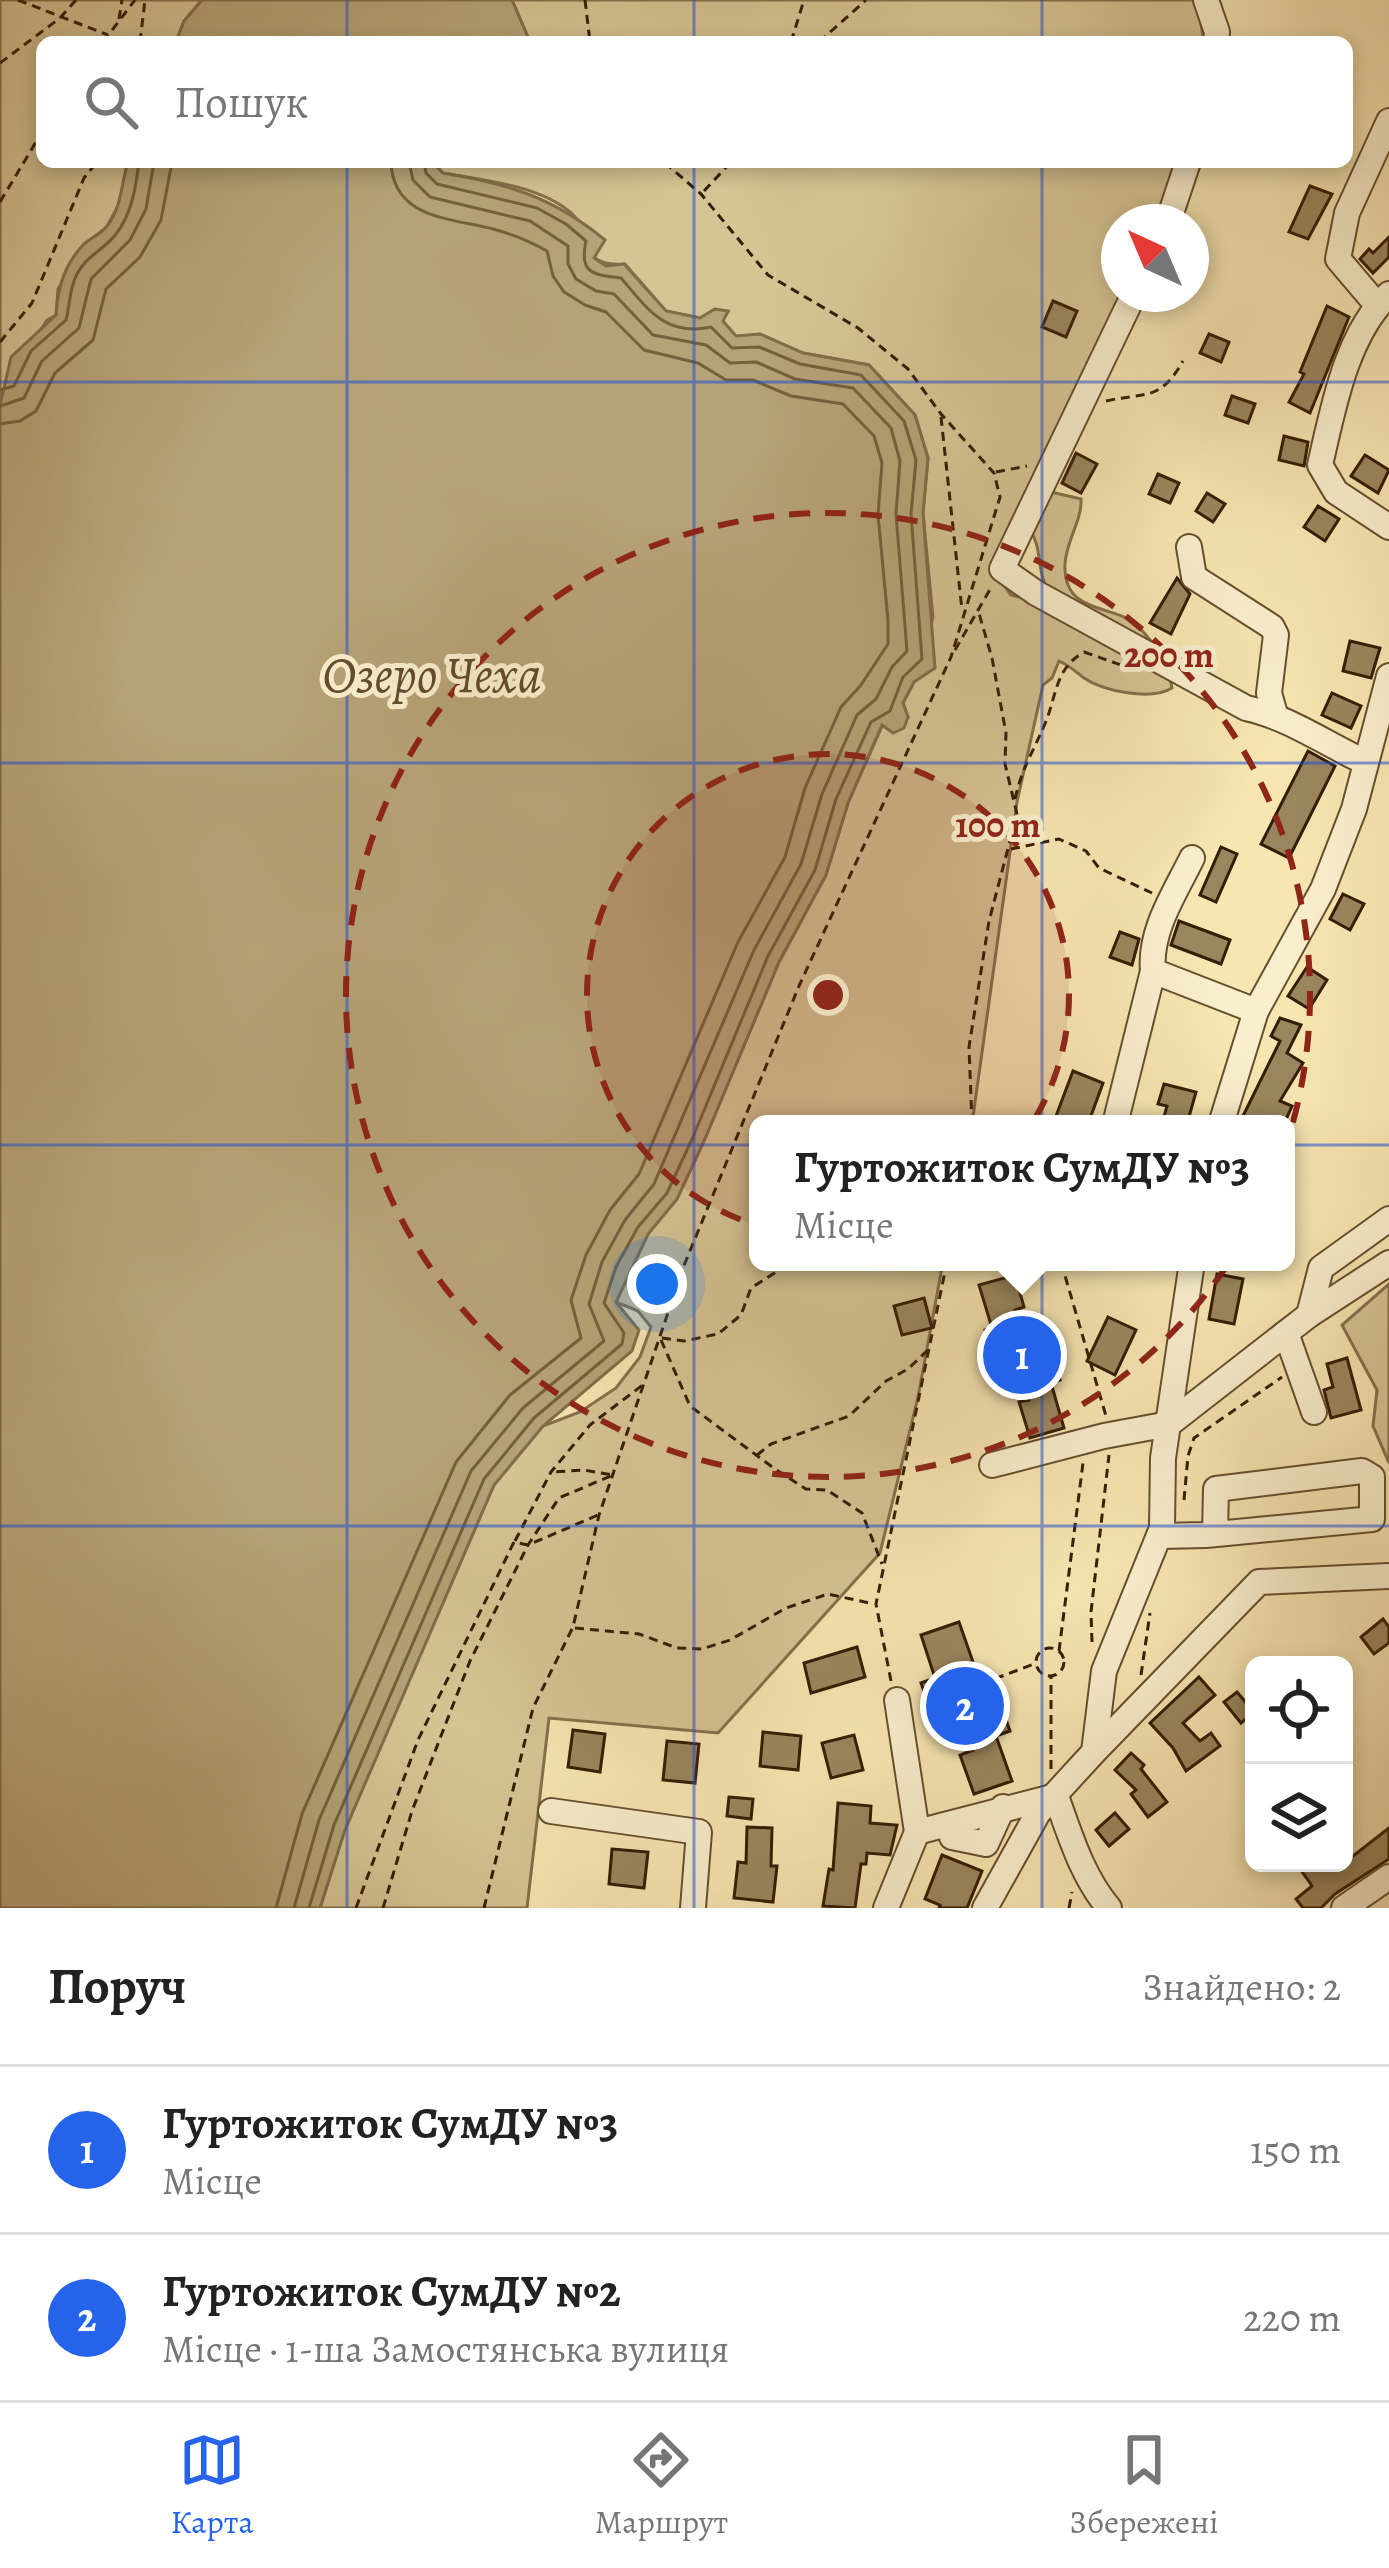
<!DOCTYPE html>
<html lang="uk">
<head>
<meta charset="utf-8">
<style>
  :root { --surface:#fff; --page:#f6f6f6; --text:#222; --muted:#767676; --line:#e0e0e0; --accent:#2563eb }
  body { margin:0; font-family:Alegreya,serif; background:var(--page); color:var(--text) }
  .controls { position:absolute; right:36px; bottom:36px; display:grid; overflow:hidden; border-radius:18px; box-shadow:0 6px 18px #0003 }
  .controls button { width:108px; height:108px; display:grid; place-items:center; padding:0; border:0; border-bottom:3px solid var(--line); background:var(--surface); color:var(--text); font:60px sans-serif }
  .compass { position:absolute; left:1101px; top:204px; width:108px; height:108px; border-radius:50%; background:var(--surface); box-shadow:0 6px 18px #0003; rotate:316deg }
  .you { position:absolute; left:657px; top:1284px; width:42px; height:42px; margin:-30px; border:9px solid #fff; border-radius:50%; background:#1a73e8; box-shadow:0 0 0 18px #1a73e833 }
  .badge { display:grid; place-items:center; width:78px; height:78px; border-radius:50%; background:var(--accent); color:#fff; font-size:39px; font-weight:700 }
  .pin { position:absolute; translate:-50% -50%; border:6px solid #fff; box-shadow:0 3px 12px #0006 }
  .popup { position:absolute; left:749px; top:1115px; width:546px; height:156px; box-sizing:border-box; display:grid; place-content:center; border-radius:18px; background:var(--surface); filter:drop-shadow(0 3px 9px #0005); font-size:39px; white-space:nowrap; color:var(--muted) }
  .popup b { font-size:45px; color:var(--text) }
  .popup::after { content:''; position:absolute; left:50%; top:100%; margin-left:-24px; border:24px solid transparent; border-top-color:var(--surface) }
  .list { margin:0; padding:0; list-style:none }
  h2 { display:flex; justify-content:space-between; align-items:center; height:156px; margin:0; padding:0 48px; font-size:51px }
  h2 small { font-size:39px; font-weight:400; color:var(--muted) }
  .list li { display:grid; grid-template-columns:78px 1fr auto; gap:36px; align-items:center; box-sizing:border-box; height:168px; padding:0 48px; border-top:3px solid var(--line) }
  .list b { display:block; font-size:45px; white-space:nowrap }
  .list p { margin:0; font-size:39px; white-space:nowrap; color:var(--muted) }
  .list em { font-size:39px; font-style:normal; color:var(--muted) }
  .icon { flex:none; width:66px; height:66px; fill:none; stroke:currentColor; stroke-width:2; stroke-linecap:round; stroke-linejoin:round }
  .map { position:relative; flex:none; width:1389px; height:1908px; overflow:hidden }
  .search { position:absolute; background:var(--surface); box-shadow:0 6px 18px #0003; left:36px; right:36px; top:36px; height:132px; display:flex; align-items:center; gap:30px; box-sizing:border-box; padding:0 42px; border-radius:18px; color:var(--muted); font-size:45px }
  .sheet { height:492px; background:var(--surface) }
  nav { display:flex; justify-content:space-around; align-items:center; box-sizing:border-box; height:168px; border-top:3px solid var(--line); background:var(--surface); font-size:33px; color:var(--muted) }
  nav a { display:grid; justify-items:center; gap:6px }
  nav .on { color:var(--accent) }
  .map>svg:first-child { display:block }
</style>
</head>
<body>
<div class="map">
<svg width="1389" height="1908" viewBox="0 0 1389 1908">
  <rect width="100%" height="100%" fill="#f7e6b2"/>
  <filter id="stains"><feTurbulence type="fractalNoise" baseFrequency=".00167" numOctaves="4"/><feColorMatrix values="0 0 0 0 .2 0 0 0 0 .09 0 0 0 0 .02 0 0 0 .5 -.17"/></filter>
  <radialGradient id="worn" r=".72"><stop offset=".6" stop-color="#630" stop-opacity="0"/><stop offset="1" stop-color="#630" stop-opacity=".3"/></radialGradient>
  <g fill="#d6c494" stroke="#86704b" stroke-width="3" fill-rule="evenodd">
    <path d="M0 0H202L184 21 176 42H42V162H128L121 201 106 228 85 244 58 289 56 315 47 320 1 393 0 406Z"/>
    <path d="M512 0H1197L1204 42H530Z"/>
    <path d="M432 162H1185L1161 222H1119V294H1126L1051 492 1081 499C1082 521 1066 541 1065 564 1063 612 1107 605 1132 621 1139 625 1146 636 1152 642L1149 652 1170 679 1172 688C1151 701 1103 691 1084 678 1075 671 1070 666 1059 661L1052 678 1043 685 1017 802 972 1124H758V1262H943L918 1397 880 1553 718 1733 549 1718 527 1908H320L344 1830 494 1485 543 1426 580 1412 616 1388 640 1357 651 1327 638 1311 616 1302 648 1234 677 1199 704 1141 779 962 826 875 848 803 883 724 908 717 903 703 914 682 933 617 923 513 928 458 915 415 869 365 803 353 760 334 736 337 722 321 728 312 715 309 700 318 666 311 625 264C575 268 596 234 570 212 538 185 482 180 443 173ZM1029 528C1043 548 1036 568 1047 589L1037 601 1011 595 996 575Z"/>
    <path d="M1389 1284V1463L1373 1426 1377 1390 1342 1325Z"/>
  </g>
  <g fill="#b5a276" stroke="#826d48" stroke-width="3">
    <path d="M202 0H512L530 42H176L184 21Z"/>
    <path d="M128 162H432L443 173C509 184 553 197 605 240L594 258 606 266 624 264 666 311 700 318 715 309 728 311 723 321 736 336 760 334 803 353 869 365 915 415 928 458 923 513 935 668 914 682 903 703 908 717 904 728 893 733 882 725 848 803 826 875 779 962 704 1141 677 1199 648 1234 616 1302 639 1330 632 1351 543 1426 494 1485 345 1830 320 1908H0V406L11 357 56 315C58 287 64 265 84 244 91 238 101 234 107 226 122 207 121 184 128 162Z"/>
  </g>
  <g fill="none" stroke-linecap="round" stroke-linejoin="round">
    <g stroke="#75603c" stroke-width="3">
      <path d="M0 390 14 386 31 351 66 320C70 305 69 289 77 274 86 256 105 249 116 234 132 214 136 186 139 162"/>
      <path d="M0 406 24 398 42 361 79 328 91 279 130 240 146 209 154 162"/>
      <path d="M0 424 20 421 36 411 55 373 93 340 106 289 140 257 161 220 172 162"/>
      <path d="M276 1908 302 1814 456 1462 510 1395 581 1338 571 1300 586 1255 610 1210 639 1174 738 942 785 857 805 788 841 707 861 685 888 644V620L878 515 882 463 874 436 843 404 791 396 753 380H726L698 363 644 350 606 312 585 305 564 292 553 276 547 251C529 241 512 234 493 229 451 218 393 219 391 162"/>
      <path d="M294 1908 319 1820 471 1471 523 1408 604 1341 589 1304 602 1262 625 1220 654 1184 754 950 801 864 822 794 857 715 876 699 892 667 907 651 896 514 900 461 891 428 853 388 795 379 756 362 730 363 706 345 653 335 614 294 596 291 576 279 568 264V246L530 221 430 197 413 180 409 162"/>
      <path d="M309 1908 334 1825 484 1479 534 1418 622 1344 624 1333 604 1303 616 1267 638 1227 667 1193 693 1137 768 956 815 870 836 799 871 722 890 711 903 677 922 659 911 514 916 460 904 421 861 375 800 364 759 347 732 348 711 327C665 337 647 308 621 278 591 275 579 272 586 241L566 224 537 208 437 184 426 173 424 162"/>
    </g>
  </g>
  <g fill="#9a865e" stroke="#351d02" stroke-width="3">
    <path d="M1310 186 1332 194 1308 239 1289 232Z"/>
    <path d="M1389 237V257L1373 273 1360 259 1369 249 1373 253Z"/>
    <path d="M1053 301 1077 311 1066 337 1042 327Z"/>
    <path d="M1327 306 1349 317 1310 413 1289 402 1304 374 1300 372Z"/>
    <path d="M1209 334 1229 342 1221 362 1200 353Z"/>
    <path d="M1232 396 1255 404 1248 423 1225 415Z"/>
    <path d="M1284 436 1308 442 1304 466 1279 460Z"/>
    <path d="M1076 453 1097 464 1081 493 1062 483Z"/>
    <path d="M1365 455 1389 470 1378 493 1351 476Z"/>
    <path d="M1158 474 1179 483 1170 503 1149 494Z"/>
    <path d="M1207 493 1225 504 1213 522 1196 511Z"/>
    <path d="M1318 506 1339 519 1325 541 1304 527Z"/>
    <path d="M1177 578 1190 594 1171 634 1150 623Z"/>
    <path d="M1350 641 1380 648 1371 678 1343 671Z"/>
    <path d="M1332 693 1361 706 1351 728 1322 715Z"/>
    <path d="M1308 751 1335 766 1289 858 1261 844Z"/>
    <path d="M1221 847 1237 854 1216 902 1200 895Z"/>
    <path d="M1343 894 1364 904 1350 930 1330 919Z"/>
    <path d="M1179 921 1230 940 1221 964 1171 945Z"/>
    <path d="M1120 932 1139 939 1132 965 1110 957Z"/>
    <path d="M1307 967 1327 980 1309 1009 1288 996Z"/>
    <path d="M1280 1018 1301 1025 1287 1053 1303 1063 1280 1101 1292 1106 1284 1124H1262L1243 1116 1280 1041 1271 1036Z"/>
    <path d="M1073 1071 1103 1083 1088 1124H1053Z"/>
    <path d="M1164 1084 1196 1092 1187 1124H1162L1167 1106 1158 1104Z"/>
    <path d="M1217 1274 1243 1279 1234 1324 1209 1319Z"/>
    <path d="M1015 1275 1024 1307 1015 1310 1028 1352 1050 1346 1060 1380 1051 1383 1064 1428 1030 1438 1019 1402 1029 1400 1016 1358 995 1364 985 1330 992 1328 979 1285Z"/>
    <path d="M924 1298 932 1328 902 1335 894 1306Z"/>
    <path d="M1108 1317 1136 1330 1115 1375 1087 1361Z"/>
    <path d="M1347 1358 1361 1410 1331 1418 1324 1390 1333 1387 1327 1364Z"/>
    <path d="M1383 1619 1389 1627V1643L1374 1654 1361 1637Z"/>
    <path d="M959 1622 973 1662 962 1665 975 1702 997 1694 1010 1731 996 1736 1012 1781 974 1794 960 1755 973 1750 959 1710 934 1719 921 1683 935 1678 921 1635Z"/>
    <path d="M857 1647 865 1677 811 1693 804 1663Z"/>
    <path d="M1199 1677 1215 1695 1183 1723 1200 1741 1211 1733 1220 1746 1186 1771 1173 1748 1150 1723Z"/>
    <path d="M1237 1692 1254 1712 1241 1723 1224 1702Z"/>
    <path d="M573 1730 605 1734 600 1772 568 1767Z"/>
    <path d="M763 1732 801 1736 798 1770 760 1766Z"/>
    <path d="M854 1735 863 1770 831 1778 822 1743Z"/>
    <path d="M667 1741 699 1744 695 1783 663 1780Z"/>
    <path d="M1131 1753 1144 1765 1141 1769 1167 1802 1148 1817 1131 1794 1136 1790 1115 1770Z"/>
    <path d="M729 1797 753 1799 751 1819 727 1816Z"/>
    <path d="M838 1803 871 1806 870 1823 897 1825 890 1855 867 1853 866 1864H861L855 1908 823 1906 829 1869 833 1870Z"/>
    <path d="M1115 1813 1129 1829 1109 1846 1096 1830Z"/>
    <path d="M747 1827 772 1828 771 1866H777L773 1902 734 1898 738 1862 746 1863Z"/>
    <path d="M1389 1828V1859L1335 1894 1321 1908H1303L1296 1899 1312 1886 1296 1863H1344Z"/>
    <path d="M612 1849 648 1852 644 1888 609 1884Z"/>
    <path d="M942 1855 982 1871 967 1908H939L940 1905 925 1899Z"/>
  </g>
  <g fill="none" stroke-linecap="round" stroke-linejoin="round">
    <defs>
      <g id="minor">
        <path d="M1206 0 1217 32 1216 42"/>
        <path d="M1168 222 1188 162"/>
        <path d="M1134 294 1002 569 1036 593 1246 708C1288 717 1326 744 1365 762"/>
        <path d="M1389 294C1346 335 1333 409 1320 465L1336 492 1389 527"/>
        <path d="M1377 305 1338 259 1347 213 1389 121"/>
        <path d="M1189 547 1194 577 1272 627 1276 635 1269 693 1275 714"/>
        <path d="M1192 858C1175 893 1149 931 1153 971L1256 1011"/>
        <path d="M1115 1124 1153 971"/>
        <path d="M1221 1124 1256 1011 1323 889 1354 809 1389 676"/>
        <path d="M1309 1315 1321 1268 1389 1219"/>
        <path d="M1286 1333 1314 1412"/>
        <path d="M992 1465 1104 1436 1169 1424 1309 1315 1389 1263"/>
        <path d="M1159 1536 1206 1535 1372 1519V1477L1362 1471 1216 1489 1215 1534"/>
        <path d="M1094 1752 1259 1582 1389 1576"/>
        <path d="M551 1811 699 1832 693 1908"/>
        <path d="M917 1832 1056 1796C1070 1835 1082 1876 1109 1908"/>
        <path d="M952 1837 986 1844 1003 1807"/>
        <path d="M886 1908 917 1832 897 1700"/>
        <path d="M985 1908 1038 1813 1094 1752 1104 1671 1162 1528 1163 1458 1192 1262"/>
        <path d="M1344 1908 1389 1877"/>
      </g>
    </defs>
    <use href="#minor" stroke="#664f2e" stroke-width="28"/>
    <g stroke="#351d02" stroke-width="3" stroke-dasharray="9 6" stroke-linecap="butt">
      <path d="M18 0 108 35"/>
      <path d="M585 0 590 42"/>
      <path d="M119 19 122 0"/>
      <path d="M103 42 135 0"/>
      <path d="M140 42 145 0"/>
      <path d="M791 42 804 0"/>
      <path d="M819 42 866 0"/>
      <path d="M0 63 60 18 76 0"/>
      <path d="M704 191 731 162"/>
      <path d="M0 202 42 132"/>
      <path d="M0 342 32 303 84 178 97 162"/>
      <path d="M1106 401C1145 392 1160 402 1183 361"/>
      <path d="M941 417 962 610"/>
      <path d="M996 472 1027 466"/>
      <path d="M955 650 992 586"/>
      <path d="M1015 799C1022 768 1032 754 1044 726 1057 697 1054 669 1084 652L1121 665"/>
      <path d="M1011 849 1059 839 1086 851 1099 868 1152 893"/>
      <path d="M972 1124 969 1047 989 921 1017 814 1005 764 1006 733 992 658 978 610"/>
      <path d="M1061 1262 1106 1416"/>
      <path d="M662 1338 684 1341 718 1334 741 1315 751 1288 792 1262"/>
      <path d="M661 1340 690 1406 775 1469 806 1489 827 1490 862 1513 882 1564"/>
      <path d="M757 1455 771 1444 849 1416 886 1381 908 1369 929 1349"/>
      <path d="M1184 1500 1188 1456 1194 1438 1282 1377"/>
      <path d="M515 1541 551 1472 590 1425 644 1384"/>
      <path d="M575 1628 639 1634 677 1648 702 1649 730 1640 786 1608 828 1594 874 1604"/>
      <path d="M1092 1642 1091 1612 1109 1455"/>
      <circle cx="1050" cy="1662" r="14"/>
      <path d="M1059 1651 1083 1463"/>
      <path d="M1141 1675 1150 1613"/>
      <path d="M891 1681 876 1604 947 1262"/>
      <path d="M981 1684 1034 1664"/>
      <path d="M1051 1769V1677"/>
      <path d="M356 1908 418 1740 514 1542 528 1545 598 1515"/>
      <path d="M383 1908 412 1811 470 1661 528 1545 559 1498 613 1475 584 1470 551 1472"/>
      <path d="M484 1908 533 1708 573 1627 599 1515 685 1263 799 986 951 657 1000 497 994 473 941 414 908 369 858 328 768 275 701 194 664 162"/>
      <path d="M1069 1908 1072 1892"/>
    </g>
    <use href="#minor" stroke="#faefcd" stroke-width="24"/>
  </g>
  <path fill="none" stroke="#1d4ed8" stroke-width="3" stroke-opacity="0.55" d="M347 0V42M694 0V42M1042 0V42M347 162V1908M694 162V1908M1042 162V1908M0 382H1389M0 763H1389M0 1145H1389M0 1526H1389"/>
  <circle cx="828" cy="995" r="241" fill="#8f2418" fill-opacity=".12"/>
  <g fill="none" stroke="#8f2418" stroke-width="6" stroke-dasharray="21 15">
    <circle cx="828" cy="995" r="241"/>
    <circle cx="828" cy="995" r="482"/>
  </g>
  <g text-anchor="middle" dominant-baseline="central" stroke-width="10" stroke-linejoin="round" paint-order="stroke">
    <g font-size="51" font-style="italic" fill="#624c2b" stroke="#faefcd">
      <text x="432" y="675">Озеро Чеха</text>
    </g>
  </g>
  <circle cx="828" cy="995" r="18" fill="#8f2418" stroke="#faefcd" stroke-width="6"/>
  <g font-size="36" text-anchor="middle" font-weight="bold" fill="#8f2418" stroke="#faefcd" stroke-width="10" stroke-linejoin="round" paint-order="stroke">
    <text x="1169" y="667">200 m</text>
    <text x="998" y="837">100 m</text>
  </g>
  <rect width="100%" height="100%" filter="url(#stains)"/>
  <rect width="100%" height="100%" fill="url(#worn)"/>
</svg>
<div class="controls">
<button><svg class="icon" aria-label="locate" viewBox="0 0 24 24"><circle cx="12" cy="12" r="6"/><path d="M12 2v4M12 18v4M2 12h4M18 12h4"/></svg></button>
<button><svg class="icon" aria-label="layers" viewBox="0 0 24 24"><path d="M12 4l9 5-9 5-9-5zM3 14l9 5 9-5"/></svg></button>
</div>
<svg class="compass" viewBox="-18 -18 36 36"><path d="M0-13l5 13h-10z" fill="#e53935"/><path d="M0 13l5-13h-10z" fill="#767676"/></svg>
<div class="you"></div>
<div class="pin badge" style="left:1022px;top:1355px">1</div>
<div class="popup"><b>Гуртожиток СумДУ №3</b>Місце</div>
<div class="pin badge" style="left:965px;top:1706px">2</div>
<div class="search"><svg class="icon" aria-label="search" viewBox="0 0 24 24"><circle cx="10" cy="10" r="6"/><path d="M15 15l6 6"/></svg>Пошук</div>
</div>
<section class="sheet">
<h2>Поруч<small>Знайдено: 2</small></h2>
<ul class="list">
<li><span class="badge">1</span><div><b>Гуртожиток СумДУ №3</b><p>Місце</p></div><em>150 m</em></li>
<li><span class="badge">2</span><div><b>Гуртожиток СумДУ №2</b><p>Місце · 1-ша Замостянська вулиця</p></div><em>220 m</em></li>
</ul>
</section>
<nav>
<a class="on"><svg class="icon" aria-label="map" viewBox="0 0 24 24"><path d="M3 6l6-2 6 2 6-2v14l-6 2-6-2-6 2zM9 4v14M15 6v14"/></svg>Карта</a>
<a><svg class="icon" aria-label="directions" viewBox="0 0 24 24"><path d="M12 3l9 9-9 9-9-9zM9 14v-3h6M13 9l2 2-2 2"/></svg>Маршрут</a>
<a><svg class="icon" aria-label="saved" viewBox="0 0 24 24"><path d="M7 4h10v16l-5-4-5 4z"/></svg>Збережені</a>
</nav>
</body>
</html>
